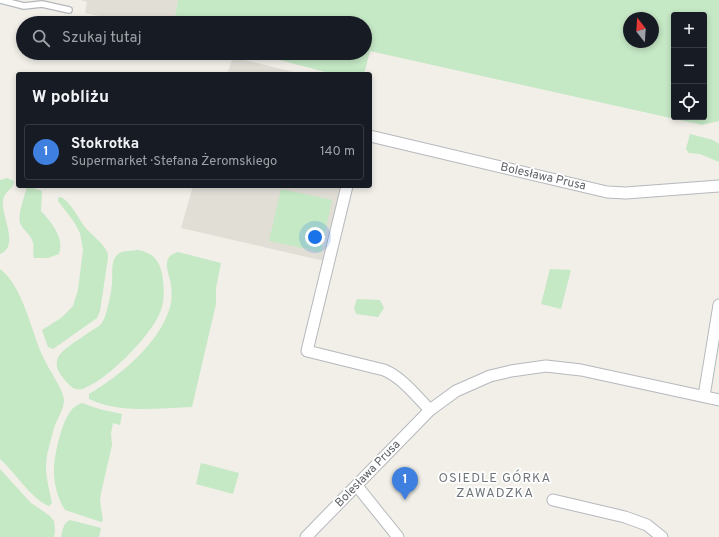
<!DOCTYPE html>
<html lang="pl">
<head>
<meta charset="utf-8">
<style>
  :root { --surface:#171b24; --page:#242831; --text:#f1f3f6; --muted:#9ea1a6; --line:#363941; --accent:#ea4335 }
  body { margin:0; font-family:Overpass,sans-serif; background:var(--page); color:var(--text) }
  .controls { position:absolute; right:12px; top:12px; display:grid; overflow:hidden; border-radius:4px; box-shadow:0 2px 6px #0003 }
  .controls button { width:36px; height:36px; display:grid; place-items:center; padding:0; border:0; border-bottom:1px solid var(--line); background:var(--surface); color:var(--text); font:20px sans-serif }
  .compass { position:absolute; left:623px; top:12px; width:36px; height:36px; border-radius:50%; background:var(--surface); box-shadow:0 2px 6px #0003; rotate:343deg }
  .you { position:absolute; left:315px; top:237px; width:14px; height:14px; margin:-10px; border:3px solid #fff; border-radius:50%; background:#1a73e8; box-shadow:0 0 0 6px #1a73e833 }
  .badge { display:grid; place-items:center; width:26px; height:26px; border-radius:50%; background:var(--accent); color:#fff; font-size:13px; font-weight:700 }
  .pin { position:absolute; translate:-50% -33px; filter:drop-shadow(0 1px 2px #0008) }
  .pin::after { content:''; position:absolute; top:21px; width:14px; height:12px; background:inherit; clip-path:polygon(0 0,100% 0,50% 100%) }
  .list { margin:0; padding:0; list-style:none }
  h2 { display:flex; justify-content:space-between; align-items:center; height:52px; margin:0; padding:0 16px; font-size:17px }
  h2 small { font-size:13px; font-weight:400; color:var(--muted) }
  .list li { display:grid; grid-template-columns:26px 1fr auto; gap:12px; align-items:center; box-sizing:border-box; height:56px; margin:0 8px 8px; padding:0 8px; border:1px solid var(--line); border-radius:4px }
  .list b { display:block; font-size:15px; white-space:nowrap }
  .list p { margin:0; font-size:13px; white-space:nowrap; color:var(--muted) }
  .list em { font-size:13px; font-style:normal; color:var(--muted) }
  .icon { flex:none; width:22px; height:22px; fill:none; stroke:currentColor; stroke-width:2; stroke-linecap:round; stroke-linejoin:round }
  .map { position:relative; flex:none; width:719px; height:537px; overflow:hidden }
  .search { position:absolute; background:var(--surface); box-shadow:0 2px 6px #0003; left:16px; top:16px; width:356px; height:44px; display:flex; align-items:center; gap:10px; box-sizing:border-box; padding:0 14px; border-radius:22px; color:var(--muted); font-size:15px }
  .panel { position:absolute; background:var(--surface); box-shadow:0 2px 6px #0003; left:16px; top:72px; width:356px; height:116px; border-radius:4px }
  .map>svg:first-child { display:block }
</style>
</head>
<body>
<div class="map">
<svg width="719" height="537" viewBox="0 0 719 537">
  <rect width="100%" height="100%" fill="#f1efe8"/>
  <g fill="#e1ded6">
    <path d="M81 0H178L174 23H133L85 13 87 2Z"/>
    <path d="M233 57 302 74H227Z"/>
    <path d="M193 186H343L324 261 181 228Z"/>
  </g>
  <g fill="#c5e8c5" fill-rule="evenodd">
    <path d="M178 0H719V121L702 125 370 51 364 74H333L253 53H365V23H174ZM674 15H704V117H674ZM629 18H653V42H629Z"/>
    <path d="M690 134 713 140 719 144V162L700 154 689 153 686 149Z"/>
    <path d="M7 178 14 181C13 192 2 190 3 205 3 219 19 247 0 254V180Z"/>
    <path d="M27 186 42 191 41 211C51 222 65 238 59 254L48 258H34C32 252 35 246 32 240 30 234 24 231 21 225 16 217 25 196 27 186Z"/>
    <path d="M281 189 332 200 321 252 269 241Z"/>
    <path d="M61 197C72 204 77 216 84 226 91 235 103 242 107 252 108 253 108 257 108 258L100 311 97 318 53 349 48 347 42 330 61 318 73 306 78 290 83 250 80 233 74 222 58 201V198Z"/>
    <path d="M138 250C153 253 159 260 162 274 164 287 165 298 161 310 153 334 107 381 82 389 79 390 76 389 73 388 39 358 65 350 91 331 96 328 102 325 104 319 107 313 112 290 112 283 113 275 110 260 118 254 123 250 132 251 138 250Z"/>
    <path d="M178 252 221 263 216 288V304L192 407C158 408 121 414 89 399V394C120 376 160 343 170 307 172 301 172 292 171 285 170 277 163 263 170 256 172 254 175 253 178 252Z"/>
    <path d="M0 269C23 285 32 335 44 359 48 368 64 391 64 400 64 409 57 419 54 428 51 440 46 454 46 467 46 479 50 492 52 503L49 506C32 500 14 471 0 459Z"/>
    <path d="M550 269 571 270 561 309 541 304Z"/>
    <path d="M357 299 380 300 384 308 378 317 356 314 354 308Z"/>
    <path d="M82 403 99 409 122 414 120 425 113 423 111 433 112 445 101 493 100 501 103 521 101 522 65 510C58 499 55 487 54 475 53 459 61 424 70 412 73 407 77 405 82 403Z"/>
    <path d="M201 463 239 473 233 494 196 484Z"/>
    <path d="M0 469 31 503 50 516 54 521 55 531 54 537H0Z"/>
    <path d="M70 520 101 528 99 537H61C63 530 63 523 70 520Z"/>
  </g>
  <g fill="none" stroke-linecap="round" stroke-linejoin="round">
    <defs>
      <path id="service" d="M0 0 24 6 42 4 69 10"/>
      <g id="minor">
        <path d="M370 136 607 192 626 193 719 186"/>
        <path d="M347 186 307 351 384 370C403 378 416 396 430 410"/>
        <path d="M704 396 719 305"/>
        <path d="M357 486 398 537"/>
        <path d="M553 500 625 517 647 525 662 537"/>
        <path d="M306 537 430 410 456 391 490 376 511 371 546 366 581 370 719 400"/>
      </g>
    </defs>
    <use href="#service" stroke="#b5b8bc" stroke-width="8"/>
    <use href="#minor" stroke="#b5b8bc" stroke-width="13"/>
    <use href="#service" stroke="#fff" stroke-width="5.5"/>
    <use href="#minor" stroke="#fff" stroke-width="11"/>
  </g>
  <g text-anchor="middle" dominant-baseline="central" stroke-width="3.5" stroke-linejoin="round" paint-order="stroke">
    <g font-size="12" fill="#5f6368" stroke="#fff">
      <text transform="translate(543 177) rotate(13)">Bolesława Prusa</text>
      <text transform="translate(368 474) rotate(-46)">Bolesława Prusa</text>
    </g>
    <g font-size="13" letter-spacing="1" fill="#70757a" stroke="#fff">
      <text x="495" y="479">OSIEDLE GÓRKA<tspan x="495" dy="15">ZAWADZKA</tspan></text>
    </g>
  </g>
</svg>
<div class="controls">
<button>+</button>
<button>−</button>
<button><svg class="icon" aria-label="locate" viewBox="0 0 24 24"><circle cx="12" cy="12" r="6"/><path d="M12 2v4M12 18v4M2 12h4M18 12h4"/></svg></button>
</div>
<svg class="compass" viewBox="-18 -18 36 36"><path d="M0-13l5 13h-10z" fill="#e53935"/><path d="M0 13l5-13h-10z" fill="#9ea1a6"/></svg>
<div class="you"></div>
<div class="pin badge" style="left:405px;top:500px;background:#3f7fe0">1</div>
<div class="search"><svg class="icon" aria-label="search" viewBox="0 0 24 24"><circle cx="10" cy="10" r="6"/><path d="M15 15l6 6"/></svg>Szukaj tutaj</div>
<section class="panel">
<h2>W pobliżu<small></small></h2>
<ul class="list">
<li><span class="badge" style="background:#3f7fe0">1</span><div><b>Stokrotka</b><p>Supermarket · Stefana Żeromskiego</p></div><em>140 m</em></li>
</ul>
</section>
</div>
</body>
</html>
